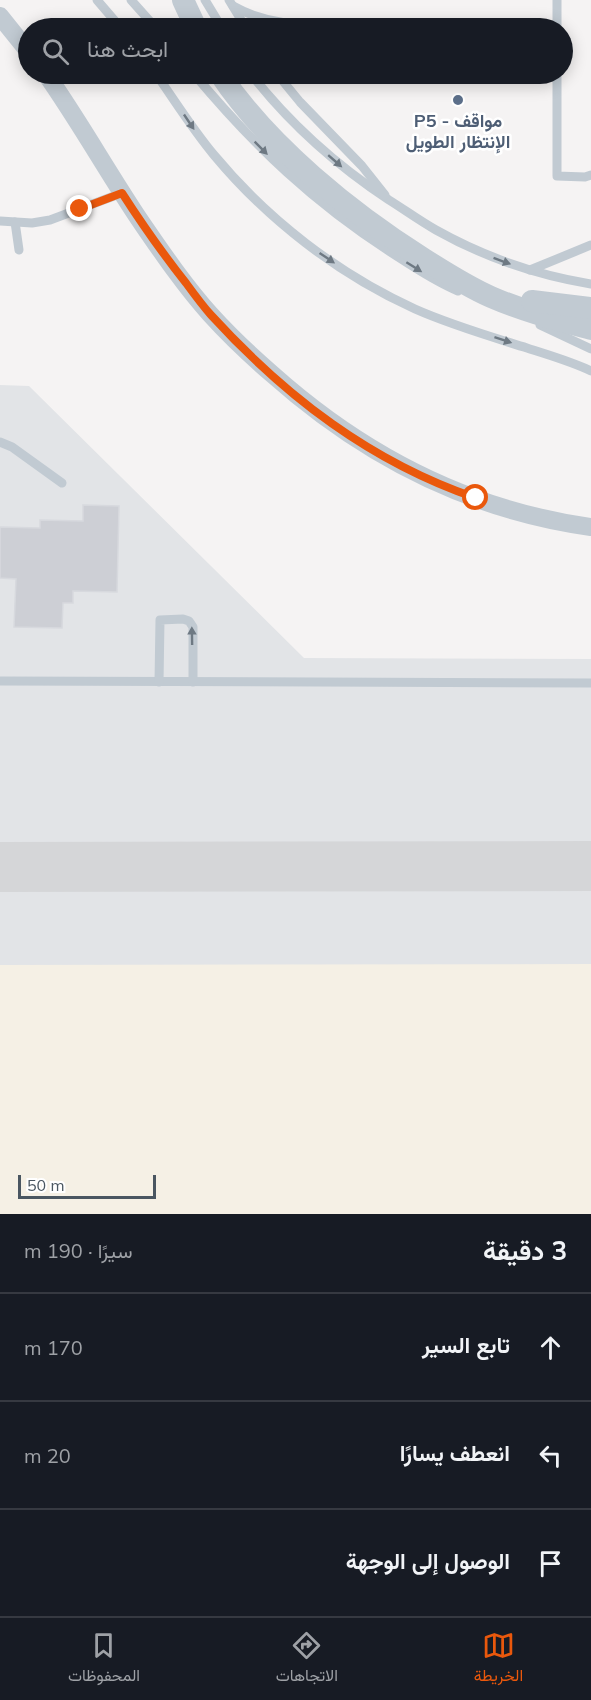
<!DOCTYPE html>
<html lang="ar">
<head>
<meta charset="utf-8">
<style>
  :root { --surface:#171b24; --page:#242831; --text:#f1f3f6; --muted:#9ea1a6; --line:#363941; --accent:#ea580c }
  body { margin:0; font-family:Mulish,Vazirmatn,sans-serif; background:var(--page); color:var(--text); direction:rtl }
  .scale { position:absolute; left:18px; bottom:15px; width:138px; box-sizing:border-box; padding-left:6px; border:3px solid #4a5661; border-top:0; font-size:16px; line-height:21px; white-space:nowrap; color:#4a5661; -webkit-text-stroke:4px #fff; paint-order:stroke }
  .stop { position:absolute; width:18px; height:18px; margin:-14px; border:4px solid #ea580c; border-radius:50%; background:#fff }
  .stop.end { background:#ea580c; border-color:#fff; box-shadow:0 2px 6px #0008 }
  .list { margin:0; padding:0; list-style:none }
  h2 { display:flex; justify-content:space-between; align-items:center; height:78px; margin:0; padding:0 24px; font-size:26px }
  h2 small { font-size:20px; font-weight:400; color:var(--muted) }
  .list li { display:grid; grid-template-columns:39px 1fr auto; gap:18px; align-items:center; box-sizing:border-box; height:108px; padding:0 24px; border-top:2px solid var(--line) }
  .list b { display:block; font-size:22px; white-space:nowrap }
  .list em { font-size:20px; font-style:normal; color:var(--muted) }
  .icon { flex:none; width:33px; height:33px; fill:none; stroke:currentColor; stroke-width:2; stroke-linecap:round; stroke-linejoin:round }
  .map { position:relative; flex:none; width:591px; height:1214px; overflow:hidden; direction:ltr }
  .search { position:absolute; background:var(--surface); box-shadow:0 3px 15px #0003; left:18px; right:18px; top:18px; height:66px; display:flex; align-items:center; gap:15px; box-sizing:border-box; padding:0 21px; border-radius:33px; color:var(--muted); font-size:22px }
  .sheet { height:402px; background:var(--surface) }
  nav { display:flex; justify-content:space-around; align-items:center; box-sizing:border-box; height:84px; border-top:2px solid var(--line); background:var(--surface); font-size:16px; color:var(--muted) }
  nav a { display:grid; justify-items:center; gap:3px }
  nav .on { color:var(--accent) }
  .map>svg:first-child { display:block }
</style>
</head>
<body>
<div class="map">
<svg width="591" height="1214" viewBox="0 0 591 1214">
  <rect width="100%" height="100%" fill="#f5f3f3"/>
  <path fill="#e2e4e7" d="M0 385 29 386 304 658 591 659V1214H0Z"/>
  <path fill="#f5f0e5" d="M591 964V1214H0V965Z"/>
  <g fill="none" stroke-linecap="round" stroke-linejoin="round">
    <path stroke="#d5d6d8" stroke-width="50" d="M0 867 591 866"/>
  </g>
  <path fill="#cdcfd5" stroke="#d7d9de" stroke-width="1.5" d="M83 505 119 506 117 592 73 591V603H63L62 628 14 627 16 579 0 578V527L40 528V520L83 521Z"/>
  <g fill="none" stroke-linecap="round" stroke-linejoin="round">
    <g stroke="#c1cad2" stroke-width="9">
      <path d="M97 0 121 28"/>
      <path d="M131 0 156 28"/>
      <path d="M205 0 222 28"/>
      <path d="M229 0 246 28"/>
      <path d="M233 6C273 29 317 24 361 26"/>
      <path d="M557 28V0"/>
      <path d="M156 74C175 101 193 130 214 155 268 220 338 274 415 309 451 325 489 336 527 348 548 355 570 361 591 371"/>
      <path d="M194 74C255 147 314 203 395 255 415 268 436 282 458 291"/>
      <path d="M251 74C290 124 336 165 389 200 405 210 420 221 436 230 484 257 537 275 591 284"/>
      <path d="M277 74 300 102 362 166 385 195"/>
      <path d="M557 74V176L585 177 591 175"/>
      <path d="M0 221 32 223 50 220 122 193"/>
      <path d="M15 222 19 250"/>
      <path d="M530 270 591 245"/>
      <path d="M540 325 591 349"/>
      <path d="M0 442 12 447 62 483"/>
      <path d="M0 681 591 683"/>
      <path d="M159 682 160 620 183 619 189 621 193 627V682"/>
    </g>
    <g stroke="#c1cad2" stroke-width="18">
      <path d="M0 16 28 51"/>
      <path d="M46 74C79 121 107 171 139 219 161 251 184 285 210 314 229 335 250 355 272 374 364 456 468 510 591 527"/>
    </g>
    <g stroke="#c1cad2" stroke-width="22">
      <path d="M183 0 196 28"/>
      <path d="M220 74C268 146 351 213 424 259 446 273 468 287 491 297 523 311 558 320 591 329"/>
      <path d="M532 301 591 308"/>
    </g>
  </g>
  <defs><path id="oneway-solid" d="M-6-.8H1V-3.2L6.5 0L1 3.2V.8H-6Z" transform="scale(1.5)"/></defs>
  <g fill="#6e7983">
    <use href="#oneway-solid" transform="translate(189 122) rotate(56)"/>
    <use href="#oneway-solid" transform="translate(261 148) rotate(45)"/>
    <use href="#oneway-solid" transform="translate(335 161) rotate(41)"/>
    <use href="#oneway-solid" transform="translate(327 258) rotate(34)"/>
    <use href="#oneway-solid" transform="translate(502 261) rotate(20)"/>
    <use href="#oneway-solid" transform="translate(414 267) rotate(32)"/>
    <use href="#oneway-solid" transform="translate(503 340) rotate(18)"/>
    <use href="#oneway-solid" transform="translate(192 636) rotate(-91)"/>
  </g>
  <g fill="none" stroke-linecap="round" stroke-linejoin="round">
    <path stroke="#ea580c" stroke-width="8" d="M80 209 122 193C142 224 163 254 186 283 194 294 202 305 211 315 286 397 371 462 476 498"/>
  </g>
  <circle fill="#5c6f8a" stroke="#fff" stroke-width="2" cx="458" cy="100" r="6"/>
  <g text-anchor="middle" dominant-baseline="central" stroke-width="5" stroke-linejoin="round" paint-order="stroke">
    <g font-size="18" font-weight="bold" fill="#4e5e75" stroke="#fff">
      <text x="458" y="120">P5 - مواقف<tspan x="458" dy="21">الإنتظار الطويل</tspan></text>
    </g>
  </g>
</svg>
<div class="scale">50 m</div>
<div class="stop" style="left:476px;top:498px"></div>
<div class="stop end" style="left:80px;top:209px"></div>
<div class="search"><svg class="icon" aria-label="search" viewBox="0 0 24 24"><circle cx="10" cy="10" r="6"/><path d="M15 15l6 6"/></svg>ابحث هنا</div>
</div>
<section class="sheet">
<h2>3 دقيقة<small>سيرًا · 190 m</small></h2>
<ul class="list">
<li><svg class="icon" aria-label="ahead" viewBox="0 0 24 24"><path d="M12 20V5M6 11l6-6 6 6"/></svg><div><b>تابع السير</b></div><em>170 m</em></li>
<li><svg class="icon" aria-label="left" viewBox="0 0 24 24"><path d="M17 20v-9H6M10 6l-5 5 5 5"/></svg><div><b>انعطف يسارًا</b></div><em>20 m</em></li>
<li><svg class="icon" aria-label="arrive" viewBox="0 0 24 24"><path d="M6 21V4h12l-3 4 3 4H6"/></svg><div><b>الوصول إلى الوجهة</b></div></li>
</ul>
</section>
<nav>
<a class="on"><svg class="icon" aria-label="map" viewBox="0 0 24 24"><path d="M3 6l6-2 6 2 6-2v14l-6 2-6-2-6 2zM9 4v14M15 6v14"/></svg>الخريطة</a>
<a><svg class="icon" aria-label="directions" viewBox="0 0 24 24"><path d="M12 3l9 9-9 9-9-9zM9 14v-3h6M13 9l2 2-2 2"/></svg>الاتجاهات</a>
<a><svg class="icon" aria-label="saved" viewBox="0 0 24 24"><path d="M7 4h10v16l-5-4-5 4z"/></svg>المحفوظات</a>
</nav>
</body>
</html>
